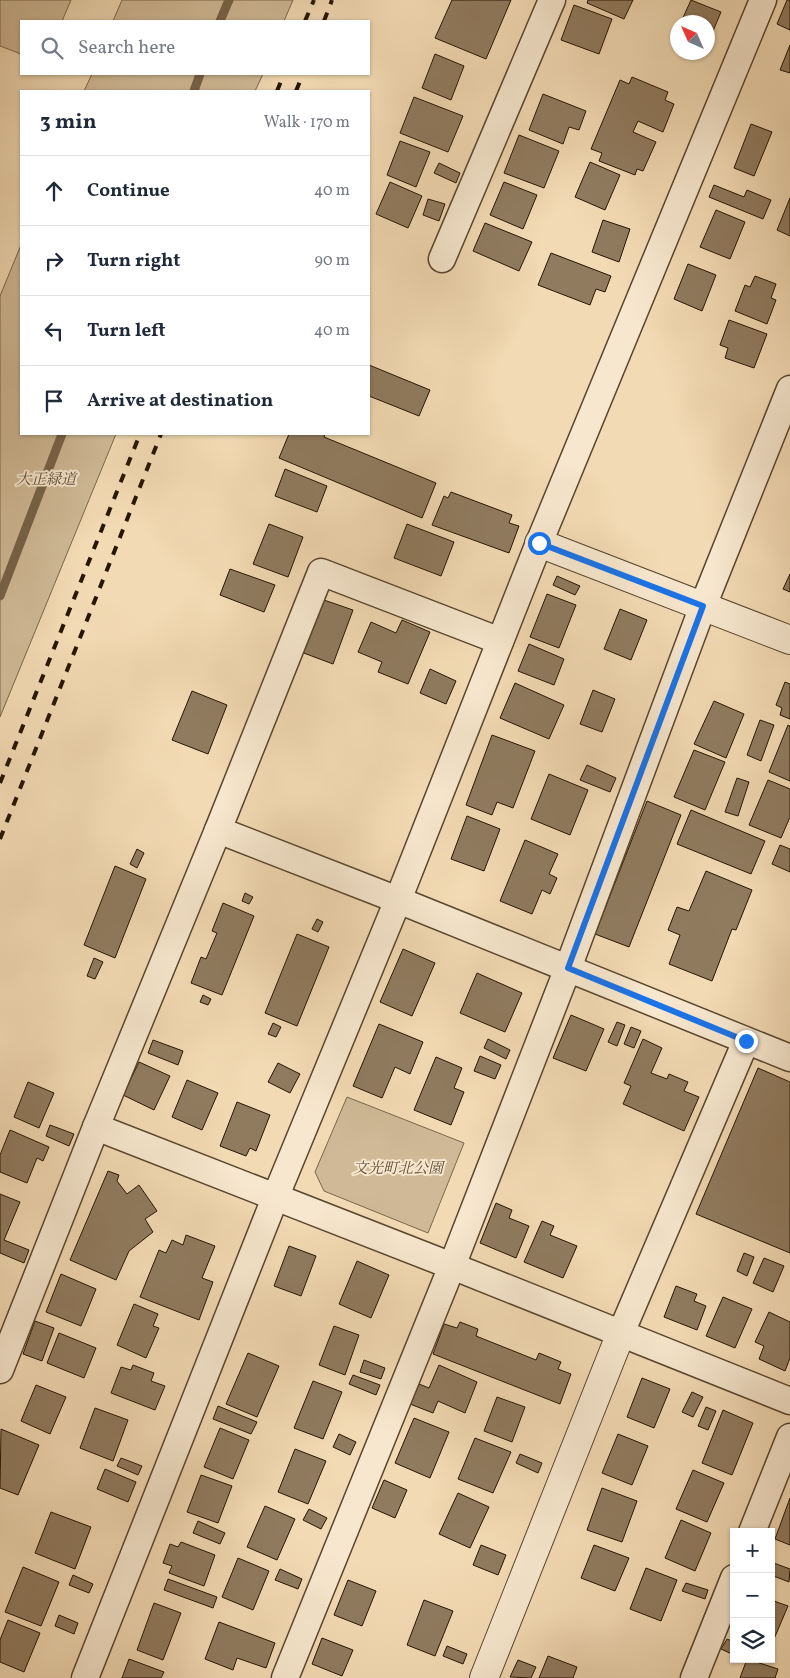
<!DOCTYPE html>
<html lang="en">
<head>
<meta charset="utf-8">
<style>
  :root { --surface:#fff; --page:#f2f2f3; --text:#1f2937; --muted:#747a83; --line:#e0e1e3 }
  body { margin:0; font-family:Vollkorn,"Noto Serif JP",serif; background:var(--page); color:var(--text) }
  .controls { position:absolute; right:15px; bottom:15px; display:grid; overflow:hidden; border-radius:0px; box-shadow:0 1px 4px #0004 }
  .controls button { width:45px; height:45px; display:grid; place-items:center; padding:0; border:0; border-bottom:1px solid var(--line); background:var(--surface); color:var(--text); font:25px sans-serif }
  .compass { position:absolute; left:670px; top:15px; width:45px; height:45px; border-radius:50%; background:var(--surface); box-shadow:0 1px 4px #0004; rotate:315deg }
  .stop { position:absolute; width:15px; height:15px; margin:-11px; border:4px solid #1a73e8; border-radius:50%; background:#fff }
  .stop.end { background:#1a73e8; border-color:#fff; box-shadow:0 1px 5px #0008 }
  .list { margin:0; padding:0; list-style:none }
  h2 { display:flex; justify-content:space-between; align-items:center; height:65px; margin:0; padding:0 20px; font-size:21px }
  h2 small { font-size:16px; font-weight:400; color:var(--muted) }
  .list li { display:grid; grid-template-columns:32px 1fr auto; gap:15px; align-items:center; box-sizing:border-box; height:70px; padding:0 20px; border-top:1px solid var(--line) }
  .list b { display:block; font-size:19px; white-space:nowrap }
  .list em { font-size:16px; font-style:normal; color:var(--muted) }
  .icon { flex:none; width:28px; height:28px; fill:none; stroke:currentColor; stroke-width:2; stroke-linecap:round; stroke-linejoin:round }
  .map { position:relative; flex:none; width:790px; height:1678px; overflow:hidden }
  .search { position:absolute; background:var(--surface); box-shadow:0 1px 4px #0004; left:20px; top:20px; width:350px; height:55px; display:flex; align-items:center; gap:12px; box-sizing:border-box; padding:0 18px; border-radius:0px; color:var(--muted); font-size:19px }
  .panel { position:absolute; background:var(--surface); box-shadow:0 1px 4px #0004; left:20px; top:90px; width:350px; height:345px; border-radius:0px }
  .map>svg:first-child { display:block }
</style>
</head>
<body>
<div class="map">
<svg width="790" height="1678" viewBox="0 0 790 1678">
  <rect width="100%" height="100%" fill="#f2dab4"/>
  <filter id="stains"><feTurbulence type="fractalNoise" baseFrequency=".004" numOctaves="4"/><feColorMatrix values="0 0 0 0 .2 0 0 0 0 .09 0 0 0 0 .02 0 0 0 .5 -.17"/></filter>
  <radialGradient id="worn" r=".72"><stop offset=".6" stop-color="#630" stop-opacity="0"/><stop offset="1" stop-color="#630" stop-opacity=".3"/></radialGradient>
  <g fill="#cfb996" stroke="#7a674c">
    <path d="M0 0H71L62 21H21V54L0 46Z"/>
    <path d="M122 0H293L284 21H113Z"/>
    <path d="M92 74H263L255 91H84Z"/>
    <path d="M21 245V434H116L0 717V296Z"/>
    <path d="M347 1097 464 1143 428 1233 324 1191 315 1172Z"/>
  </g>
  <g fill="none" stroke-linecap="round" stroke-linejoin="round">
    <g stroke="#776348" stroke-width="9">
      <path d="M220 21 229 0"/>
      <path d="M194 91 200 74"/>
      <path d="M0 596 62 434"/>
    </g>
  </g>
  <g fill="#907b5f" stroke="#261502">
    <path d="M452 0H511L486 59 435 38Z"/>
    <path d="M588 0H633L624 19 587 3Z"/>
    <path d="M691 0 721 12 708 43V22H681Z"/>
    <path d="M787 0H790V30L777 24Z"/>
    <path d="M574 5 612 19 599 54 561 40Z"/>
    <path d="M790 45V73L780 70Z"/>
    <path d="M435 54 464 66 451 100 422 88Z"/>
    <path d="M632 77 668 92 665 100 674 104 663 132 638 121 633 132 656 142 643 171 637 169 635 175 599 161 602 153 591 149 620 80 629 84Z"/>
    <path d="M543 94 586 111 579 130 569 127 563 144 529 130Z"/>
    <path d="M414 97 463 116 448 152 400 133Z"/>
    <path d="M751 124 772 132 754 176 734 168Z"/>
    <path d="M519 135 559 151 544 188 504 173Z"/>
    <path d="M400 141 430 152 416 187 387 175Z"/>
    <path d="M590 162 620 175 605 210 575 197Z"/>
    <path d="M439 163 460 173 456 183 434 173Z"/>
    <path d="M390 182 422 196 408 228 376 214Z"/>
    <path d="M504 182 537 195 523 229 490 215Z"/>
    <path d="M714 185 744 197 747 190 771 200 763 219 709 197Z"/>
    <path d="M790 198V236L777 230Z"/>
    <path d="M428 199 445 204 439 221 423 215Z"/>
    <path d="M716 210 745 222 730 259 700 247Z"/>
    <path d="M603 220 630 229 619 262 592 252Z"/>
    <path d="M485 223 532 242 519 271 473 251Z"/>
    <path d="M551 253 611 276 605 292 596 289 590 305 538 285Z"/>
    <path d="M688 264 716 275 702 311 674 299Z"/>
    <path d="M755 276 776 284 771 298 776 300 767 324 735 311 745 285 750 287Z"/>
    <path d="M729 320 767 334 754 368 725 358 728 348 720 345Z"/>
    <path d="M369 365 430 390 419 416 369 396Z"/>
    <path d="M289 434H325L324 437 436 483 422 518 279 458Z"/>
    <path d="M285 469 327 486 317 512 275 496Z"/>
    <path d="M451 492 512 515 509 523 519 526 509 553 432 525 444 496 448 498Z"/>
    <path d="M269 524 303 537 288 577 253 564Z"/>
    <path d="M407 524 454 542 441 576 394 558Z"/>
    <path d="M230 569 275 585 264 612 220 595Z"/>
    <path d="M790 574V592L783 589Z"/>
    <path d="M557 576 580 586 575 595 553 585Z"/>
    <path d="M547 594 576 605 559 648 530 637Z"/>
    <path d="M321 599 353 610 333 664 301 652Z"/>
    <path d="M620 609 647 620 631 660 604 649Z"/>
    <path d="M402 620 430 632 408 684 378 672 382 662 358 652 371 622 396 633Z"/>
    <path d="M529 644 564 659 554 685 518 671Z"/>
    <path d="M430 669 456 681 446 704 420 693Z"/>
    <path d="M785 682 790 684V719L780 715 782 708 776 705Z"/>
    <path d="M515 683 564 705 549 739 500 718Z"/>
    <path d="M593 690 615 699 602 732 580 724Z"/>
    <path d="M192 691 227 705 208 754 172 740Z"/>
    <path d="M714 701 744 714 726 758 694 744Z"/>
    <path d="M760 720 774 725 761 761 747 755Z"/>
    <path d="M788 725 790 726V781L769 772Z"/>
    <path d="M492 735 535 751 513 808 497 802 492 815 466 805Z"/>
    <path d="M694 750 725 762 705 810 674 797Z"/>
    <path d="M587 765 616 778 610 792 580 780Z"/>
    <path d="M549 774 588 790 570 835 531 819Z"/>
    <path d="M737 778 749 782 738 816 725 812Z"/>
    <path d="M768 780 790 789V817L781 838 749 825Z"/>
    <path d="M647 801 681 815 629 947 595 934Z"/>
    <path d="M691 810 765 841 751 874 677 844Z"/>
    <path d="M467 816 500 829 484 871 451 859Z"/>
    <path d="M525 840 558 854 549 874 557 878 550 894 542 890 532 914 500 901Z"/>
    <path d="M780 845 790 849V872L772 864Z"/>
    <path d="M137 849 144 853 137 868 130 864Z"/>
    <path d="M115 866 146 879 115 958 84 945Z"/>
    <path d="M706 871 752 890 736 930 732 929 712 981 669 964 680 935 668 930 677 907 689 911Z"/>
    <path d="M245 893 253 897 249 904 242 901Z"/>
    <path d="M223 903 254 916 222 995 191 983 201 957 206 959 217 933 212 931Z"/>
    <path d="M317 919 323 922 318 932 312 929Z"/>
    <path d="M297 934 329 947 297 1026 265 1013Z"/>
    <path d="M403 949 435 963 412 1016 380 1002Z"/>
    <path d="M94 958 103 962 95 979 87 976Z"/>
    <path d="M477 973 522 993 505 1032 460 1013Z"/>
    <path d="M203 995 211 999 208 1005 200 1002Z"/>
    <path d="M571 1015 604 1029 586 1071 553 1058Z"/>
    <path d="M617 1022 625 1025 617 1046 608 1042Z"/>
    <path d="M273 1023 281 1027 276 1037 268 1034Z"/>
    <path d="M379 1024 423 1042 410 1074 395 1067 382 1098 353 1086Z"/>
    <path d="M631 1027 641 1031 634 1048 624 1044Z"/>
    <path d="M488 1039 510 1050 506 1059 484 1048Z"/>
    <path d="M643 1039 662 1048 651 1073 667 1079 669 1074 688 1082 684 1091 699 1097 684 1131 623 1104 631 1086 624 1083Z"/>
    <path d="M153 1040 183 1051 178 1065 148 1053Z"/>
    <path d="M480 1056 501 1065 495 1079 474 1071Z"/>
    <path d="M436 1057 462 1068 454 1088 464 1092 451 1125 414 1110Z"/>
    <path d="M139 1062 170 1076 154 1110 123 1095Z"/>
    <path d="M278 1063 300 1074 290 1093 268 1082Z"/>
    <path d="M758 1068 790 1082V1253L696 1214Z"/>
    <path d="M187 1080 218 1093 202 1130 172 1117Z"/>
    <path d="M28 1082 54 1093 39 1128 14 1117Z"/>
    <path d="M237 1102 270 1115 256 1151 250 1148 246 1156 220 1146Z"/>
    <path d="M50 1125 74 1134 69 1146 46 1136Z"/>
    <path d="M10 1130 49 1147 43 1161 37 1158 27 1183 0 1172V1155Z"/>
    <path d="M108 1171 119 1175 117 1181 127 1194 139 1185 157 1211 145 1219 153 1232 129 1251 116 1280 70 1260Z"/>
    <path d="M0 1194 20 1202 4 1240 29 1250 24 1263 0 1253Z"/>
    <path d="M496 1203 512 1210 509 1218 529 1226 516 1258 480 1243Z"/>
    <path d="M542 1221 554 1226 550 1235 577 1246 563 1278 524 1262Z"/>
    <path d="M186 1235 215 1246 202 1278 213 1282 199 1320 140 1297 159 1250 166 1253 172 1240 183 1245Z"/>
    <path d="M289 1246 316 1256 301 1296 274 1286Z"/>
    <path d="M744 1253 754 1257 747 1276 737 1271Z"/>
    <path d="M764 1258 784 1266 773 1292 753 1283Z"/>
    <path d="M357 1261 389 1275 371 1318 339 1304Z"/>
    <path d="M61 1274 96 1289 81 1326 46 1312Z"/>
    <path d="M676 1286 697 1294 694 1301 706 1306 697 1330 664 1317Z"/>
    <path d="M723 1297 752 1309 735 1348 706 1336Z"/>
    <path d="M134 1304 158 1314 153 1326 159 1328 146 1358 117 1345Z"/>
    <path d="M769 1312 790 1322V1358L785 1371 759 1359 764 1346 755 1342Z"/>
    <path d="M35 1321 54 1328 42 1361 23 1354Z"/>
    <path d="M460 1322 478 1329 476 1336 536 1360 539 1353 561 1362 558 1369 571 1374 560 1404 433 1354 444 1324 457 1328Z"/>
    <path d="M334 1326 359 1335 345 1375 319 1365Z"/>
    <path d="M59 1333 96 1348 84 1378 47 1363Z"/>
    <path d="M248 1353 279 1366 257 1417 226 1404Z"/>
    <path d="M364 1360 385 1368 381 1379 360 1372Z"/>
    <path d="M133 1365 154 1373 151 1381 165 1386 155 1410 111 1393 121 1367 131 1370Z"/>
    <path d="M439 1365 477 1382 465 1413 438 1401 433 1413 410 1404 419 1384 429 1388Z"/>
    <path d="M353 1375 380 1385 376 1395 349 1384Z"/>
    <path d="M642 1378 670 1389 654 1428 627 1417Z"/>
    <path d="M313 1381 342 1392 323 1439 294 1428Z"/>
    <path d="M36 1385 66 1397 50 1434 21 1421Z"/>
    <path d="M692 1392 703 1397 693 1417 682 1412Z"/>
    <path d="M497 1397 525 1407 512 1442 484 1431Z"/>
    <path d="M218 1406 257 1422 251 1434 213 1419Z"/>
    <path d="M706 1407 716 1411 708 1430 698 1426Z"/>
    <path d="M95 1408 128 1420 113 1461 80 1448Z"/>
    <path d="M723 1410 753 1423 732 1475 702 1463Z"/>
    <path d="M414 1418 449 1432 430 1478 395 1463Z"/>
    <path d="M220 1428 249 1440 233 1479 204 1467Z"/>
    <path d="M1 1429 39 1445 18 1495 0 1488Z"/>
    <path d="M339 1434 356 1442 350 1455 333 1447Z"/>
    <path d="M618 1434 648 1446 632 1485 602 1473Z"/>
    <path d="M475 1438 511 1452 493 1493 458 1479Z"/>
    <path d="M295 1449 326 1461 308 1504 278 1492Z"/>
    <path d="M520 1454 542 1463 538 1473 516 1463Z"/>
    <path d="M121 1458 142 1466 138 1475 117 1466Z"/>
    <path d="M105 1469 136 1482 128 1502 97 1489Z"/>
    <path d="M693 1470 724 1483 707 1522 676 1509Z"/>
    <path d="M201 1475 232 1486 218 1523 187 1512Z"/>
    <path d="M384 1480 407 1490 395 1518 372 1508Z"/>
    <path d="M602 1488 637 1501 622 1542 587 1530Z"/>
    <path d="M458 1493 489 1507 470 1548 439 1534Z"/>
    <path d="M790 1498V1545L775 1539Z"/>
    <path d="M265 1506 295 1519 277 1560 247 1547Z"/>
    <path d="M309 1509 327 1518 321 1529 303 1520Z"/>
    <path d="M51 1512 91 1527 75 1569 35 1553Z"/>
    <path d="M681 1520 711 1533 695 1571 665 1558Z"/>
    <path d="M198 1521 225 1533 220 1544 193 1533Z"/>
    <path d="M181 1542 215 1555 204 1586 169 1573 172 1566 163 1563 170 1544 178 1547Z"/>
    <path d="M481 1545 506 1555 498 1575 473 1565Z"/>
    <path d="M594 1545 629 1558 615 1591 581 1578Z"/>
    <path d="M238 1558 269 1571 253 1610 222 1597Z"/>
    <path d="M771 1562 790 1569 789 1582 771 1575Z"/>
    <path d="M23 1567 59 1582 41 1626 5 1612Z"/>
    <path d="M646 1568 677 1580 661 1621 630 1609Z"/>
    <path d="M280 1569 302 1579 298 1589 275 1580Z"/>
    <path d="M73 1575 93 1584 89 1593 69 1585Z"/>
    <path d="M168 1579 217 1597 213 1608 164 1590Z"/>
    <path d="M348 1580 376 1591 362 1626 334 1615Z"/>
    <path d="M686 1583 708 1590 705 1599 682 1591Z"/>
    <path d="M424 1600 453 1611 435 1656 407 1645Z"/>
    <path d="M771 1600 788 1606 771 1646Z"/>
    <path d="M154 1603 181 1613 163 1660 137 1650Z"/>
    <path d="M59 1615 78 1623 74 1634 55 1626Z"/>
    <path d="M8 1620 40 1633 24 1672 0 1662V1640Z"/>
    <path d="M219 1622 275 1643 266 1668 237 1658 233 1670 205 1659Z"/>
    <path d="M322 1638 353 1650 342 1676 312 1664Z"/>
    <path d="M727 1639 734 1642V1655L721 1649Z"/>
    <path d="M447 1646 467 1654 463 1664 443 1656Z"/>
    <path d="M548 1656 577 1667 573 1678H539Z"/>
    <path d="M129 1659 164 1672 161 1678H122Z"/>
    <path d="M747 1659 778 1669 775 1678H740Z"/>
    <path d="M518 1660 536 1667 531 1678 510 1677Z"/>
  </g>
  <g fill="none" stroke-linecap="round" stroke-linejoin="round">
    <defs>
      <g id="minor">
        <path d="M442 259 552 0"/>
        <path d="M218 830 321 572 500 641"/>
        <path d="M96 1127 452 1266 790 1401"/>
        <path d="M621 1333 746 1041"/>
        <path d="M0 1370 96 1127 218 830 398 900 790 1058"/>
        <path d="M752 1532 790 1437"/>
        <path d="M85 1678 275 1198 398 900 539 543 763 0"/>
        <path d="M285 1678 452 1266 568 968 703 606 790 389"/>
        <path d="M694 1678 734 1578"/>
      </g>
      <g id="tertiary">
        <path d="M539 543 790 640"/>
        <path d="M484 1678 621 1333"/>
      </g>
    </defs>
    <use href="#minor" stroke="#59462e" stroke-width="29"/>
    <use href="#tertiary" stroke="#59462e" stroke-width="30"/>
    <use href="#minor" stroke="#f7e7ce" stroke-width="26"/>
    <use href="#tertiary" stroke="#f7e7ce" stroke-width="28"/>
    <g stroke="#261502" stroke-width="4" stroke-dasharray="9 9" stroke-linecap="butt">
      <path d="M305 21 314 0"/>
      <path d="M324 21 332 0"/>
      <path d="M277 91 284 74"/>
      <path d="M296 91 303 74"/>
      <path d="M0 783 140 434"/>
      <path d="M0 839 161 434"/>
    </g>
  </g>
  <g fill="none" stroke-linecap="round" stroke-linejoin="round">
    <path stroke="#1a73e8" stroke-width="6" d="M539 543 703 606 568 968 746 1041"/>
  </g>
  <g text-anchor="middle" dominant-baseline="central" stroke-width="4" stroke-linejoin="round" paint-order="stroke">
    <g font-size="15" font-style="italic" fill="#614e36" stroke="#f7e7ce">
      <text x="46" y="480">大正緑道</text>
      <text x="398" y="1169">文光町北公園</text>
    </g>
  </g>
  <rect width="100%" height="100%" filter="url(#stains)"/>
  <rect width="100%" height="100%" fill="url(#worn)"/>
</svg>
<div class="controls">
<button>+</button>
<button>−</button>
<button><svg class="icon" aria-label="layers" viewBox="0 0 24 24"><path d="M12 4l9 5-9 5-9-5zM3 14l9 5 9-5"/></svg></button>
</div>
<svg class="compass" viewBox="-18 -18 36 36"><path d="M0-13l5 13h-10z" fill="#e53935"/><path d="M0 13l5-13h-10z" fill="#747a83"/></svg>
<div class="stop" style="left:539px;top:543px"></div>
<div class="stop end" style="left:746px;top:1041px"></div>
<div class="search"><svg class="icon" aria-label="search" viewBox="0 0 24 24"><circle cx="10" cy="10" r="6"/><path d="M15 15l6 6"/></svg>Search here</div>
<section class="panel">
<h2>3 min<small>Walk · 170 m</small></h2>
<ul class="list">
<li><svg class="icon" aria-label="ahead" viewBox="0 0 24 24"><path d="M12 20V5M6 11l6-6 6 6"/></svg><div><b>Continue</b></div><em>40 m</em></li>
<li><svg class="icon" aria-label="right" viewBox="0 0 24 24"><path d="M7 20v-9h11M14 6l5 5-5 5"/></svg><div><b>Turn right</b></div><em>90 m</em></li>
<li><svg class="icon" aria-label="left" viewBox="0 0 24 24"><path d="M17 20v-9H6M10 6l-5 5 5 5"/></svg><div><b>Turn left</b></div><em>40 m</em></li>
<li><svg class="icon" aria-label="arrive" viewBox="0 0 24 24"><path d="M6 21V4h12l-3 4 3 4H6"/></svg><div><b>Arrive at destination</b></div></li>
</ul>
</section>
</div>
</body>
</html>
